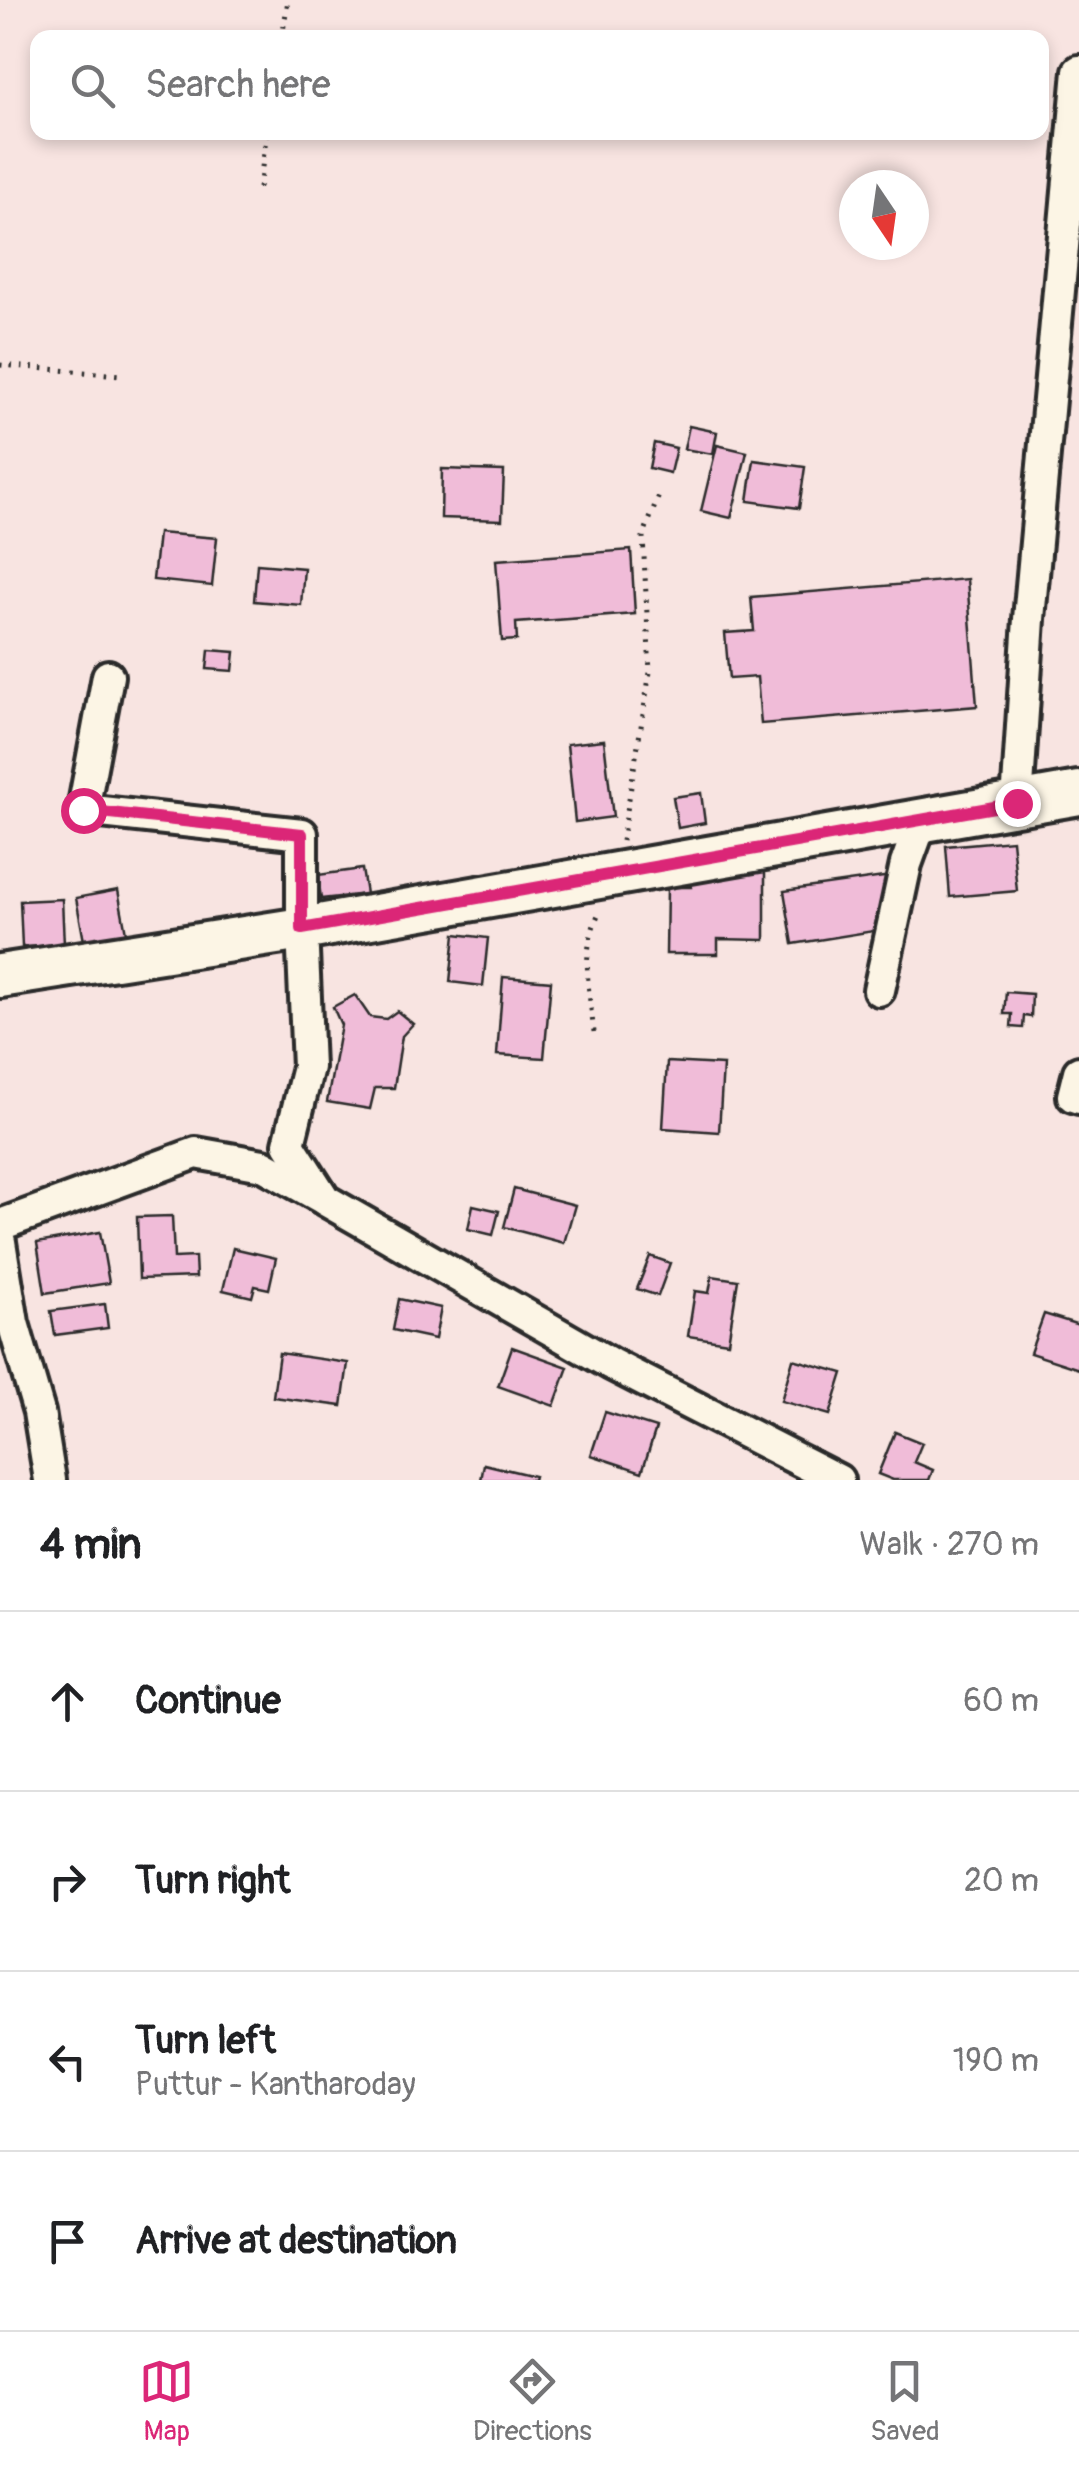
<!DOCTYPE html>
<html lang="en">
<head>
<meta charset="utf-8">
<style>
  :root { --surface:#fff; --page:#f6f6f6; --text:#202124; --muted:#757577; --line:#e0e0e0; --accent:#db2777 }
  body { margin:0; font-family:Pangolin,sans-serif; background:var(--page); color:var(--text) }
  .compass { position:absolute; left:839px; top:170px; width:90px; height:90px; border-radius:50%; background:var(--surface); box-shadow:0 5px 15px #0003; rotate:167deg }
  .stop { position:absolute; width:30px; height:30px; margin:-22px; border:8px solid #db2777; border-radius:50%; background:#fff }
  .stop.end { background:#db2777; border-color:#fff; box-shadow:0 2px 10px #0008 }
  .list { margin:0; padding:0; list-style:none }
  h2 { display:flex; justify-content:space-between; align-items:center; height:130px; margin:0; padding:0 40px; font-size:42px }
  h2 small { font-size:32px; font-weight:400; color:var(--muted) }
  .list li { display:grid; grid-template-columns:65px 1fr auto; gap:30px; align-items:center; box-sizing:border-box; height:180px; padding:0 40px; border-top:2px solid var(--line) }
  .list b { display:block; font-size:38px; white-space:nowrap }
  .list p { margin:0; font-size:32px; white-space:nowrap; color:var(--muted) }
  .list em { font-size:32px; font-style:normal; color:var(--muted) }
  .icon { flex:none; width:55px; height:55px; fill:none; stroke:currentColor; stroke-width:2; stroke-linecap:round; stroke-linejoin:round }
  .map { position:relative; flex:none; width:1079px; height:1480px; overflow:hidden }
  .search { position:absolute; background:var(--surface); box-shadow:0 5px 15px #0003; left:30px; right:30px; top:30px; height:110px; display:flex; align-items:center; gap:25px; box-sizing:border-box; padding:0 35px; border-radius:20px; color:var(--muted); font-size:38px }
  .sheet { height:850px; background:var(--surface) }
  nav { display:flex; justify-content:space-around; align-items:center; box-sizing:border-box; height:140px; border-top:2px solid var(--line); background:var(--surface); font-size:28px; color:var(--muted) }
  nav a { display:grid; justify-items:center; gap:5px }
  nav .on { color:var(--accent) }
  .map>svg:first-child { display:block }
</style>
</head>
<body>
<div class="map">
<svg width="1079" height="1480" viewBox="0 0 1079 1480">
  <rect width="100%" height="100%" fill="#f8e4e1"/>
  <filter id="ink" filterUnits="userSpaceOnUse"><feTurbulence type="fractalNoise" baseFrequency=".01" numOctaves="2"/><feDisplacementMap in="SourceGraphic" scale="20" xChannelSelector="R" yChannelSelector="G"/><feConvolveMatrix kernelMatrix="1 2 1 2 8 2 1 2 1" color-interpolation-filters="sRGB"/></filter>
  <g filter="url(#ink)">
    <g fill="#f0bcd8" stroke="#2b2b2b" stroke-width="2.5">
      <path d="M689 426 717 432 713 454 684 449Z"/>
      <path d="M654 443 676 448 670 473 649 468Z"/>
      <path d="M717 445 747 452 731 518 701 511Z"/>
      <path d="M754 460 805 467 799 508 748 501Z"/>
      <path d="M442 469 504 471 502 520 441 518Z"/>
      <path d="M158 533 217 538 212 586 153 580Z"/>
      <path d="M631 550 635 614 516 623 517 640 502 641 496 560Z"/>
      <path d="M257 564 304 568 301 605 254 601Z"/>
      <path d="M967 579 977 706 761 724 757 677 729 679 725 633 754 631 751 597Z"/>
      <path d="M209 650 235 652 233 671 207 669Z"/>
      <path d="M604 740 613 817 575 822 567 744Z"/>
      <path d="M701 793 705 823 678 828 673 797Z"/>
      <path d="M1012 840 1017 891 950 897 946 846Z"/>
      <path d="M362 869 366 894 321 899 318 875Z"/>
      <path d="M691 872H765V940L718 939V954H666L667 887H691Z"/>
      <path d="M898 875 886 929 793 944 784 891Z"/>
      <path d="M118 890 126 933 84 941 76 898Z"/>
      <path d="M62 899 64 945 22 947 20 901Z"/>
      <path d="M455 934 488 938 483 986 450 982Z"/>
      <path d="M503 977 551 981 544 1058 497 1055Z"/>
      <path d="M1006 992 1032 994 1031 1017 1024 1016 1023 1028 1011 1027 1012 1014H1004Z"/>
      <path d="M355 995 370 1017 386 1019 397 1011 413 1024 402 1036 394 1088H375L370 1109 327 1102 341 1025 333 1007Z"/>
      <path d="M667 1062 723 1065 719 1132 663 1128Z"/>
      <path d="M514 1189 575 1205 564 1243 504 1227Z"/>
      <path d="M473 1205 499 1211 493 1235 468 1229Z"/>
      <path d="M172 1216 174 1258 195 1257 196 1277 139 1279 137 1217Z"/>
      <path d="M100 1232 109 1283 45 1293 37 1243Z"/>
      <path d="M233 1248 276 1258 269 1289 255 1286 252 1297 223 1290Z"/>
      <path d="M650 1256 670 1263 658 1296 637 1289Z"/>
      <path d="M712 1276 738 1280 728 1342 688 1336 695 1291 709 1293Z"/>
      <path d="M399 1299 441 1308 435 1339 393 1330Z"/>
      <path d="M105 1304 108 1328 55 1335 51 1311Z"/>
      <path d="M1044 1314 1079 1325V1369L1030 1353Z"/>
      <path d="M512 1347 568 1367 554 1406 498 1386Z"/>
      <path d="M279 1353 348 1363 342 1406 273 1397Z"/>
      <path d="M793 1359 843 1373 830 1415 781 1401Z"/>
      <path d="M605 1412 656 1428 642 1472 591 1455Z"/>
      <path d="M895 1432 922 1443 914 1462 933 1470 929 1480H893L878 1474Z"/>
      <path d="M484 1464 534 1476 533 1480H481Z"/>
    </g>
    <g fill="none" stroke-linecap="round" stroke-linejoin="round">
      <defs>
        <g id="minor">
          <path d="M108 676 83 810 302 834V929L308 1067 289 1144 325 1200 611 1364 838 1480"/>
          <path d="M1017 803 1029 619 1079 71"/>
          <path d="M879 990 906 864 922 820"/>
          <path d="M1079 1072 1073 1096 1079 1098"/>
          <path d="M0 1225 196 1153 263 1165 322 1198"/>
          <path d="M0 1242 13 1323 39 1412 50 1480"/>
        </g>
        <path id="secondary" d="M0 976 302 929 1079 793"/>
      </defs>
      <use href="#minor" stroke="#2b2b2b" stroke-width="38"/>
      <use href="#secondary" stroke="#2b2b2b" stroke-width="50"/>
      <g stroke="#2b2b2b" stroke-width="5" stroke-dasharray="2.5 8" stroke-linecap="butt">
        <path d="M282 38 288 0"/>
        <path d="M259 188 267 132"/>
        <path d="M0 365 120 375"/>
        <path d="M622 841 650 672 643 537 661 490"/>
        <path d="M594 1032C589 991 580 952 599 913"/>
      </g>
      <use href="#minor" stroke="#fcf5e5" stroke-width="30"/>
      <use href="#secondary" stroke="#fcf5e5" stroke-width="42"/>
    </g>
  </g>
  <g fill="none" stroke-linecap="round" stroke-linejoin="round" filter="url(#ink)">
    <path stroke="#db2777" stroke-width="12" d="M83 810 302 834V929L1017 803"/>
  </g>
</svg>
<svg class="compass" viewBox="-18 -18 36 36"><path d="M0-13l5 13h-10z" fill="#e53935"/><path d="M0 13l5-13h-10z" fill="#757577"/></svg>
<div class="stop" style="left:83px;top:810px"></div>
<div class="stop end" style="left:1017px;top:803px"></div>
<div class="search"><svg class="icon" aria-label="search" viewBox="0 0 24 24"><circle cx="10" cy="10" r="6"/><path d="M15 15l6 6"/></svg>Search here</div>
</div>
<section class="sheet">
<h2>4 min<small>Walk · 270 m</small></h2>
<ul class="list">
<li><svg class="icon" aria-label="ahead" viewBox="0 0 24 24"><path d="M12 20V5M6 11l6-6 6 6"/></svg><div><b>Continue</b></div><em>60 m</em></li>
<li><svg class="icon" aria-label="right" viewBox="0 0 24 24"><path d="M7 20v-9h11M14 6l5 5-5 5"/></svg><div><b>Turn right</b></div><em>20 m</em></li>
<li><svg class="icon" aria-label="left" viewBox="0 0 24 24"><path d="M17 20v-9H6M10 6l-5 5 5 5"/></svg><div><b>Turn left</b><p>Puttur - Kantharoday</p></div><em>190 m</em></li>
<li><svg class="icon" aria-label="arrive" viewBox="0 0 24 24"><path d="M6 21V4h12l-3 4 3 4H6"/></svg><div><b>Arrive at destination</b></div></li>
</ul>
</section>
<nav>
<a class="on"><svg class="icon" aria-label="map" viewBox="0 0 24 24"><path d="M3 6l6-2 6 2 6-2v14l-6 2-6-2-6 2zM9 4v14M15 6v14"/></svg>Map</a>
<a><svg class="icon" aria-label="directions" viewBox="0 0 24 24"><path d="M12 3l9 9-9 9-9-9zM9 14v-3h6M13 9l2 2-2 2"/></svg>Directions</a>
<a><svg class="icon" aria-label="saved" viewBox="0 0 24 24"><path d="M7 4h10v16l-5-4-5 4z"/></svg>Saved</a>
</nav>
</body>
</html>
